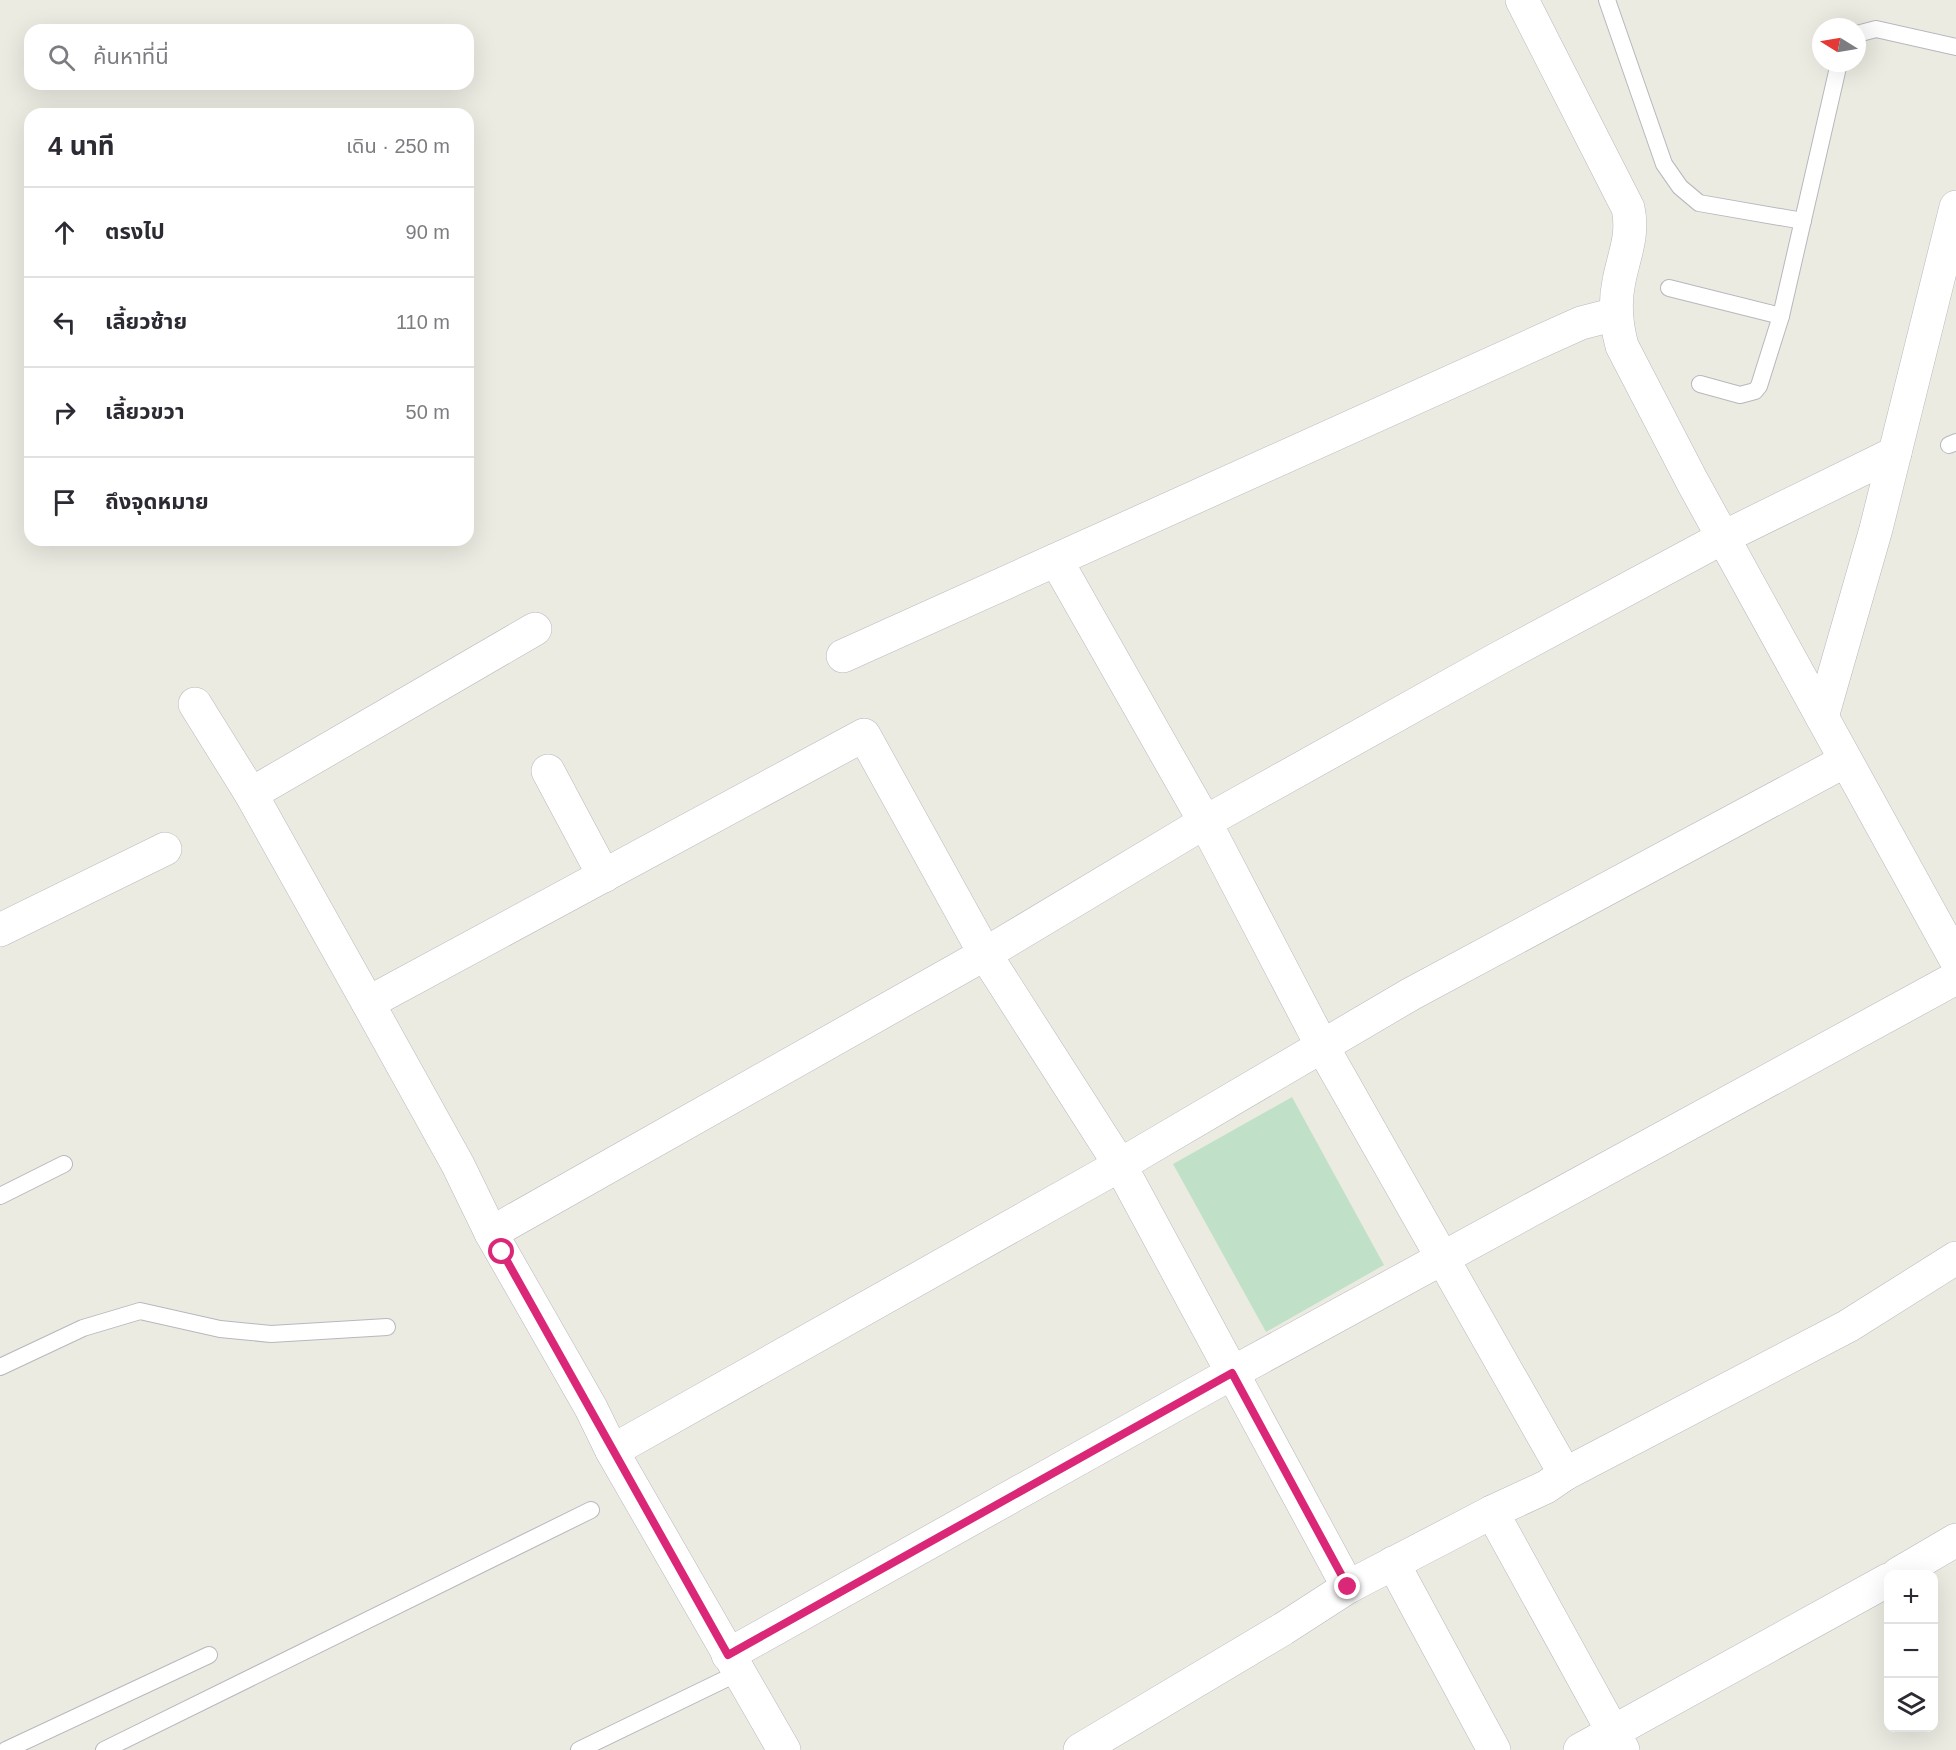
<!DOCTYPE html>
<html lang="th">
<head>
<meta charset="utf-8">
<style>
  :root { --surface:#fff; --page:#f7f7f7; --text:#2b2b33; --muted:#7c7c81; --line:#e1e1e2 }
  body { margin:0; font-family:Arial,"Noto Sans Thai",sans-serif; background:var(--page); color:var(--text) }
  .controls { position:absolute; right:18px; bottom:18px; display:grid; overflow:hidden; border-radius:12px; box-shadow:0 6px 24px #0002 }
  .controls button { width:54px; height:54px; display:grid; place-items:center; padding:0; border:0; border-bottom:2px solid var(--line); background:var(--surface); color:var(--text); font:30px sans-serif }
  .compass { position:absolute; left:1812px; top:18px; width:54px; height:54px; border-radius:50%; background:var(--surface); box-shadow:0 6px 24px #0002; rotate:281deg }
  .stop { position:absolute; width:18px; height:18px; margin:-14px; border:4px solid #db2777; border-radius:50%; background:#fff }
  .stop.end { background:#db2777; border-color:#fff; box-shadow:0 2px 6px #0008 }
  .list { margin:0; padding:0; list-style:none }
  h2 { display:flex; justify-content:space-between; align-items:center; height:78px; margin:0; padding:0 24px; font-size:26px }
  h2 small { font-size:20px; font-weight:400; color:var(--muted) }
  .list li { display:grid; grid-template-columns:39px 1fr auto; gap:18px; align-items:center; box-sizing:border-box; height:90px; padding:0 24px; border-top:2px solid var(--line) }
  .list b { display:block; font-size:22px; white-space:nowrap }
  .list em { font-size:20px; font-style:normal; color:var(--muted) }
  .icon { flex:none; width:33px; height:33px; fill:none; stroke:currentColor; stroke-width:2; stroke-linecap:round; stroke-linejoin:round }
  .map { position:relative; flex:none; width:1956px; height:1750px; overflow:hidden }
  .search { position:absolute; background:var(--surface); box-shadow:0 6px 24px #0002; left:24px; top:24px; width:450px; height:66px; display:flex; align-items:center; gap:15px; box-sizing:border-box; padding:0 21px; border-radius:18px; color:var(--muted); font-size:22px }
  .panel { position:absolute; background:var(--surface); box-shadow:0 6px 24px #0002; left:24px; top:108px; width:450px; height:438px; border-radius:18px }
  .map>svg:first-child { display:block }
</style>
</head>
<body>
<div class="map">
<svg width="1956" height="1750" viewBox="0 0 1956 1750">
  <rect width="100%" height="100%" fill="#ecebe2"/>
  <path fill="#c0e1c7" d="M1292 1097 1384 1265 1266 1332 1173 1164Z"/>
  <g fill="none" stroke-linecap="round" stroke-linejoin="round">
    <defs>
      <g id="lane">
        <path d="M1607 0 1664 164 1680 187 1699 203 1803 221"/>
        <path d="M1857 34 1876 29 1956 47"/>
        <path d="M1669 288 1781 316"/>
        <path d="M1700 384 1740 395 1755 391 1759 386 1781 316 1839 63"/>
        <path d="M1949 445 1956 442"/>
        <path d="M0 1196 64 1164"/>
        <path d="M0 1367 83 1328 140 1311 220 1329 271 1334 387 1327"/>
        <path d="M6 1750 209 1655"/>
        <path d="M104 1750 591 1510"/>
        <path d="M579 1750 738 1673"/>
      </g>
      <g id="street">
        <path d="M1522 0 1628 208C1634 235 1624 255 1619 281 1614 304 1616 324 1622 346L1692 481 1956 960"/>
        <path d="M1056 560 1205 822 1322 1046 1565 1474"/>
        <path d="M843 656 1581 323 1616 314"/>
        <path d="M195 704 251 794 368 1003 458 1165 491 1233 591 1408 612 1451 784 1750"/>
        <path d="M1822 717 1876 529 1956 207"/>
        <path d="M548 771 604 876"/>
        <path d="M251 794 535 629"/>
        <path d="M0 930 165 849"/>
        <path d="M368 1003 864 735 985 954 1120 1165 1348 1587"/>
        <path d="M491 1233 985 954 1205 822 1499 658 1724 537 1895 453"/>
        <path d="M612 1451 1120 1165 1411 994 1845 761"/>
        <path d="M1492 1512 1623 1750"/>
        <path d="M1393 1563 1494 1750"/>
        <path d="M1898 1574 1956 1540"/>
        <path d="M728 1655 1232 1373 1956 978"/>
        <path d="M1080 1750 1283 1629 1348 1587 1492 1512 1546 1487 1565 1474 1848 1326 1956 1258"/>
        <path d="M1580 1750 1888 1580"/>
      </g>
    </defs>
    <use href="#lane" stroke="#b7b8bd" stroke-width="18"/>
    <use href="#street" stroke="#b7b8bd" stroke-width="34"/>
    <use href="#lane" stroke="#fff" stroke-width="16"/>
    <use href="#street" stroke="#fff" stroke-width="33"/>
  </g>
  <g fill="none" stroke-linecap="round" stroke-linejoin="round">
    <path stroke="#db2777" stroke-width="8" d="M502 1252 728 1655 1232 1373 1348 1587"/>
  </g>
</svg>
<div class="controls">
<button>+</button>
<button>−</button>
<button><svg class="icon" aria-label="layers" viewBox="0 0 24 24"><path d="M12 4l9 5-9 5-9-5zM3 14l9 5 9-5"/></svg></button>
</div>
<svg class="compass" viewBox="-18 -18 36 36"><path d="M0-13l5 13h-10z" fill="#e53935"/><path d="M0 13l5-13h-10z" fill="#7c7c81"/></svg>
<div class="stop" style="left:502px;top:1252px"></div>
<div class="stop end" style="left:1348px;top:1587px"></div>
<div class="search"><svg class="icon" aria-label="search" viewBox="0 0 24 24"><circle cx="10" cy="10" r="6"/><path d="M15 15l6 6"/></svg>ค้นหาที่นี่</div>
<section class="panel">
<h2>4 นาที<small>เดิน · 250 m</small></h2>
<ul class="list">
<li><svg class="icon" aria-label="ahead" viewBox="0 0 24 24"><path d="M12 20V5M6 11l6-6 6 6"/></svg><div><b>ตรงไป</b></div><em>90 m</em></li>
<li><svg class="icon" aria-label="left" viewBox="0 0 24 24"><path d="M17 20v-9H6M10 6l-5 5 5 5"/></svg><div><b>เลี้ยวซ้าย</b></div><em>110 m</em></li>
<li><svg class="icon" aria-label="right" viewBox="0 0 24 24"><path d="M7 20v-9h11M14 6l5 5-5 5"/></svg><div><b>เลี้ยวขวา</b></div><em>50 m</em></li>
<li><svg class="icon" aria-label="arrive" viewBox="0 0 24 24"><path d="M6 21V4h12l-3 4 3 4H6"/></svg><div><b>ถึงจุดหมาย</b></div></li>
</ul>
</section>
</div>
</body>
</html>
